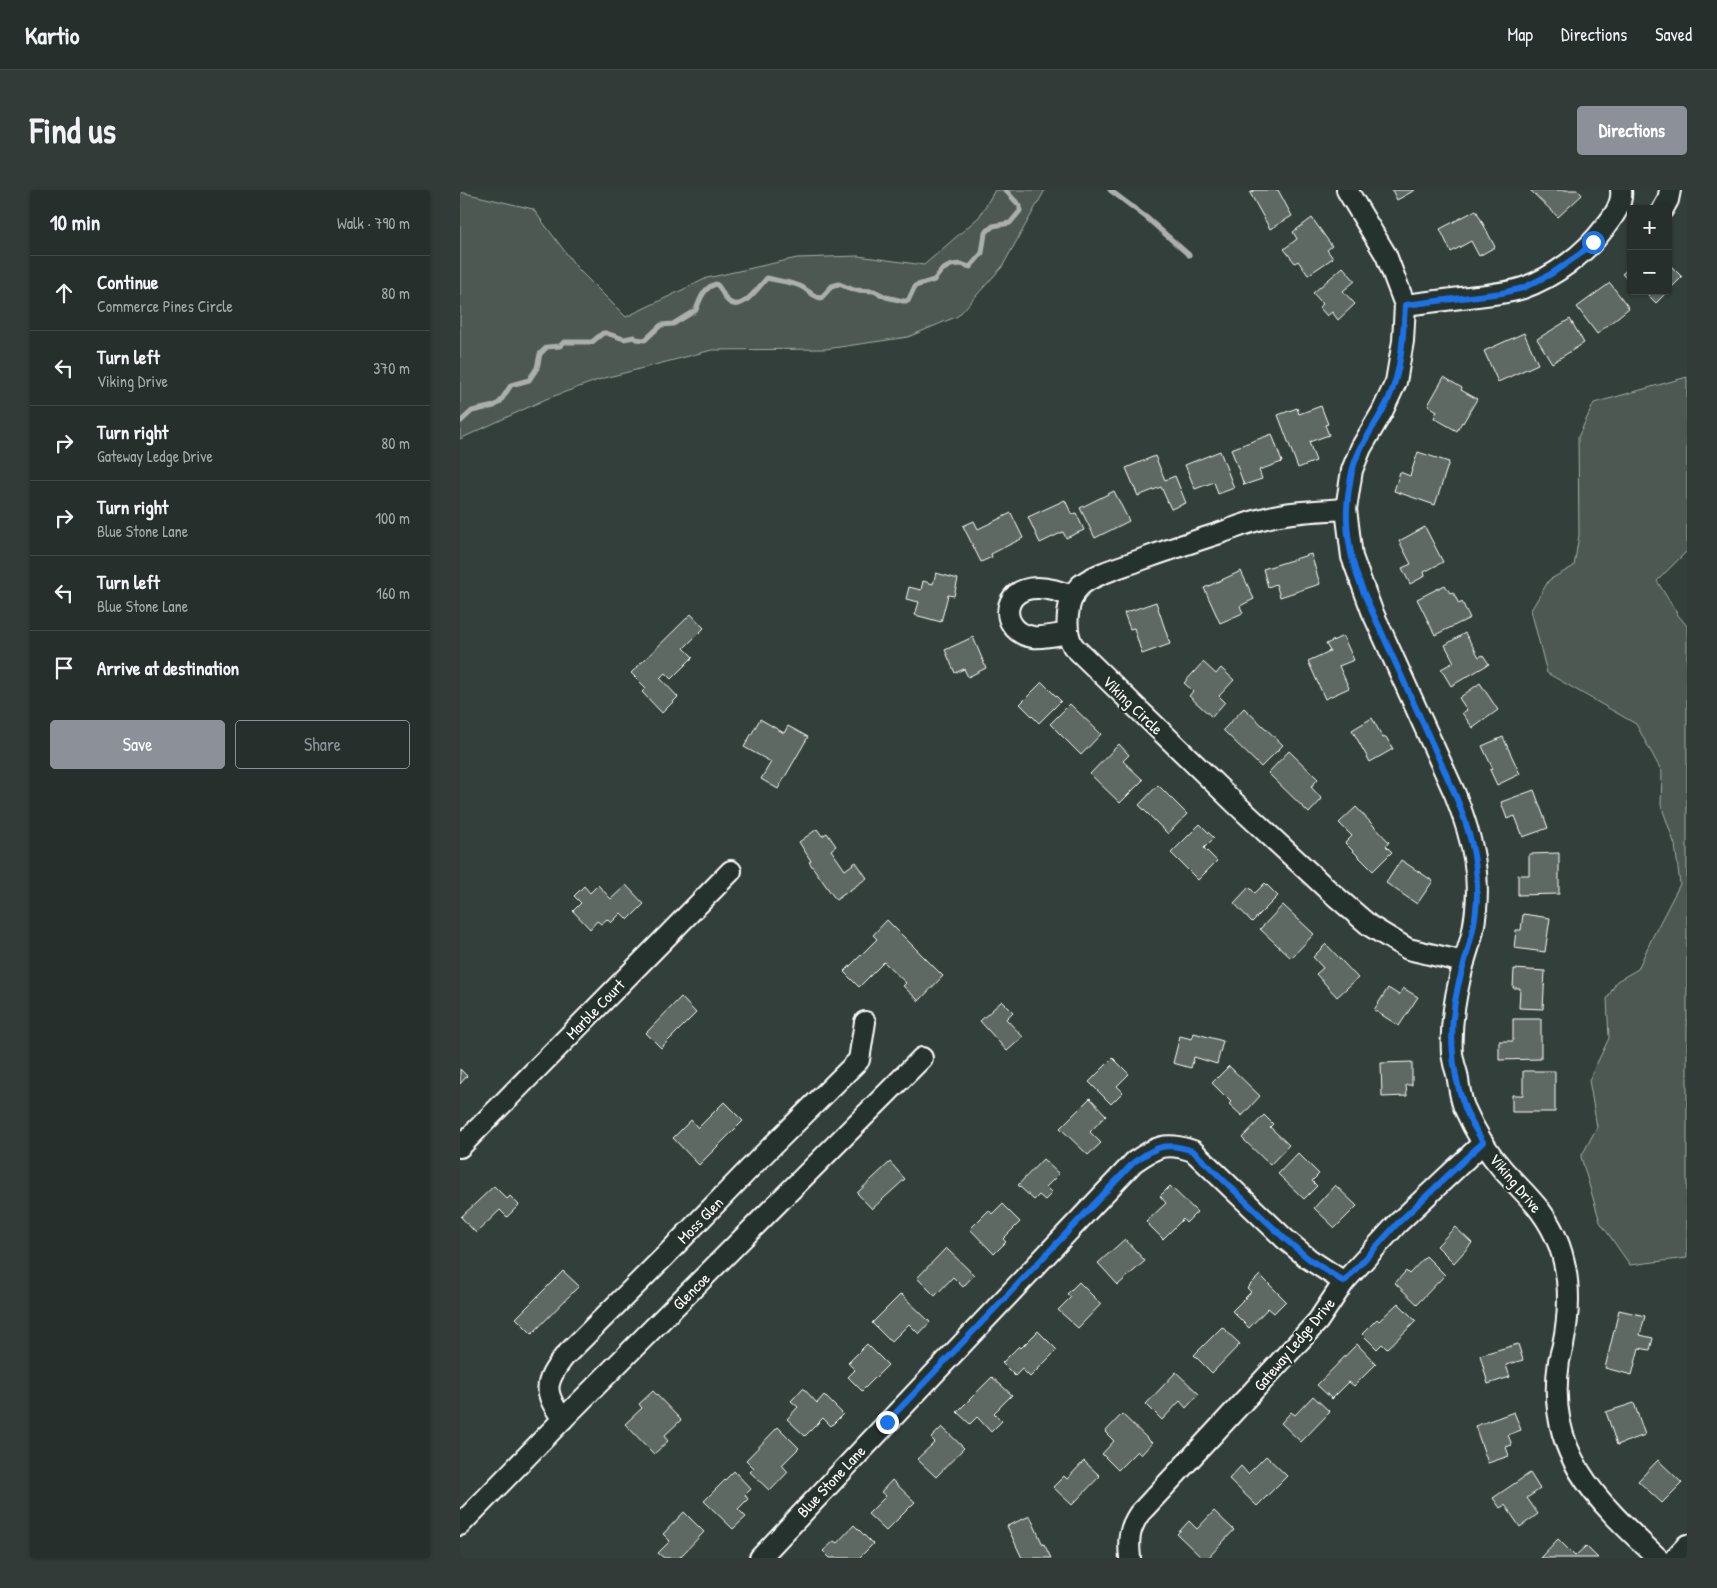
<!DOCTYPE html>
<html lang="en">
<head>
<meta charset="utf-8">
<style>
  :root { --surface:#262f2c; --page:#323b38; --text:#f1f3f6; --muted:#a4a9a9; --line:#424a48; --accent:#8c9099 }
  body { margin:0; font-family:"Patrick Hand",sans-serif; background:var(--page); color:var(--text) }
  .controls { position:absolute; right:15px; top:15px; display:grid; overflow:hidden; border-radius:5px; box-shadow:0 1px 4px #0004 }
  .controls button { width:45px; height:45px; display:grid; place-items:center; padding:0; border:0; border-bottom:1px solid var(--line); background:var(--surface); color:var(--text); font:25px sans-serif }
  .stop { position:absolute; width:15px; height:15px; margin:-11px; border:4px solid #1a73e8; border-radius:50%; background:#fff }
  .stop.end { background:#1a73e8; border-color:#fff; box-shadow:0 1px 5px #0008 }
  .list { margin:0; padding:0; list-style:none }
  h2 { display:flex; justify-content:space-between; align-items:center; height:65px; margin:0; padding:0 20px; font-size:21px }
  h2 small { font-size:16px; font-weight:400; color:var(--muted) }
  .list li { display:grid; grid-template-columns:32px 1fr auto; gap:15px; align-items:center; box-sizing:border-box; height:75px; padding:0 20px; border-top:1px solid var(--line) }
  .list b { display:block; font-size:19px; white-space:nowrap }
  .list p { margin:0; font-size:16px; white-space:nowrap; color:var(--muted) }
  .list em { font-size:16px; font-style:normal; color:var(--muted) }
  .actions { display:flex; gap:10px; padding:15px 20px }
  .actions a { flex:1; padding:11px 0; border:1px solid var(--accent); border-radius:5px; text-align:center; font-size:18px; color:var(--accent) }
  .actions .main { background:var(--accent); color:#fff }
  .icon { flex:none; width:28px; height:28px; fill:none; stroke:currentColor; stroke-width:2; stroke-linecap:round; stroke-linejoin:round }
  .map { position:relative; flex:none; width:1227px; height:1368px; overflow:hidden; border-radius:5px }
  header { display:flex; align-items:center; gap:30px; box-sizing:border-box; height:70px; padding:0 25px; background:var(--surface); border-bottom:1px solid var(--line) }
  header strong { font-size:24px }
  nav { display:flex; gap:28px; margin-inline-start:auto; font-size:18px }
  .intro { display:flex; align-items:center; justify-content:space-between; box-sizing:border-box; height:120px; padding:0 30px }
  h1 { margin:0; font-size:35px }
  .button { padding:12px 22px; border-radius:5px; background:var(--accent); color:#fff; font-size:18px; font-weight:700 }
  main { display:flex; gap:30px; padding:0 30px }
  aside { flex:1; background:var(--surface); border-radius:5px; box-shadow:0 1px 4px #0004 }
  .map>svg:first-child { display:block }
</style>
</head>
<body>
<header>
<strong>Kartio</strong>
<nav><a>Map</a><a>Directions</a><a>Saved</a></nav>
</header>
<div class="intro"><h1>Find us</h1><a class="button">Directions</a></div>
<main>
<aside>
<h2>10 min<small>Walk · 790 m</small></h2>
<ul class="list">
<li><svg class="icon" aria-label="ahead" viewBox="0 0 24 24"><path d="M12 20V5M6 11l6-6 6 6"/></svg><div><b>Continue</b><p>Commerce Pines Circle</p></div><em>80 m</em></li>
<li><svg class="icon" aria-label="left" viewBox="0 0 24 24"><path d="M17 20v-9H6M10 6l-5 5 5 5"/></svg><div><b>Turn left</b><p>Viking Drive</p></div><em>370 m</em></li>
<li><svg class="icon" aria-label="right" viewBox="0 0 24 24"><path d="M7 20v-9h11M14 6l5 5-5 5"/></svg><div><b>Turn right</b><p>Gateway Ledge Drive</p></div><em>80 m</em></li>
<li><svg class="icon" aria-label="right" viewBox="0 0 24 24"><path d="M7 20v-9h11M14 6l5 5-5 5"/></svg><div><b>Turn right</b><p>Blue Stone Lane</p></div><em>100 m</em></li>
<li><svg class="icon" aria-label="left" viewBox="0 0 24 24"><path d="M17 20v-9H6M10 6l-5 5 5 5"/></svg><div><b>Turn left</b><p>Blue Stone Lane</p></div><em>160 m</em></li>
<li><svg class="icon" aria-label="arrive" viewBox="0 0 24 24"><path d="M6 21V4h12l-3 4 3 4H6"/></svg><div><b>Arrive at destination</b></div></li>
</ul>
<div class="actions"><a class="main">Save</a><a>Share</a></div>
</aside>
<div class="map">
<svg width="1227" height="1368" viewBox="0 0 1227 1368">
  <rect width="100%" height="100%" fill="#333f3a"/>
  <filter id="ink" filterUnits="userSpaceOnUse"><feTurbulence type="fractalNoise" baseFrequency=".02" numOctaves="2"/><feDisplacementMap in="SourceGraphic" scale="10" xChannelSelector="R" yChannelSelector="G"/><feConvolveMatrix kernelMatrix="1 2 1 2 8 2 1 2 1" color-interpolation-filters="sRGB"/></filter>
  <g filter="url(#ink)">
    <g fill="#4d5853" stroke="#a6aca9">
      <path d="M535 0H585L542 77 498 126 448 147 366 159 252 160 141 189 86 209 0 249V2L73 19 118 79 166 127 247 88 337 68 398 66 464 75 519 27Z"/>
      <path d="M1227 187V361L1197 391 1218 425 1227 436V1068L1170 1075 1140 1032 1121 967 1137 937 1129 890 1149 848 1147 809 1157 791 1178 779 1192 748 1220 694 1215 655 1201 615 1202 582 1176 534 1087 483 1071 420 1089 390 1114 376 1119 345 1118 247 1134 213Z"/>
    </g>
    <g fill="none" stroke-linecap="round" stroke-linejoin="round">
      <g stroke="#abb0ae" stroke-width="5">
        <path d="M650 0 687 28 729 65"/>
        <path d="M0 232 12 221 34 216 40 212 51 195 69 190 77 178 80 164 87 157 100 156 104 152H132L143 143H146L164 149 174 147 176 149 185 150 201 135 213 134 236 120C240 109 244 97 256 94 262 98 262 105 267 110 281 125 298 97 307 88 318 91 330 92 340 96 347 99 353 107 361 108L372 96 379 94 394 100 414 101 426 107 443 111H448L455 96 474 90 482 80 491 75 501 74 510 77 522 63 525 43 533 36 550 33 560 21V16L545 0"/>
      </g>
    </g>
    <g fill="#5f6964" stroke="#fff">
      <path d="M795 0H818L832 26 810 39 790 3Z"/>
      <path d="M932 0H955L937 10Z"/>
      <path d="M1070 0H1118L1122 5 1098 27Z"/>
      <path d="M1016 20 1035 57 1019 66 1011 51 991 62 980 39Z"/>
      <path d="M852 28 872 56 867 60 873 68 848 85 838 71 835 73 824 59 837 49 833 42Z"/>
      <path d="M1208 73 1222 87 1208 101Z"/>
      <path d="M1171 76V93L1162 84Z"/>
      <path d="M883 77 895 91 883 101 895 114 878 130 872 122 867 126 859 117 863 114 853 103Z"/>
      <path d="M1150 93 1169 118 1137 144 1117 117Z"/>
      <path d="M1184 101H1208L1196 113Z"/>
      <path d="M1110 129 1124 153 1092 173 1077 149Z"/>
      <path d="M1064 143 1078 174 1038 192 1024 161Z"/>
      <path d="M984 187 1002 198 1001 200 1017 209 1003 233 1002 232 997 241 974 228 977 221 968 215Z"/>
      <path d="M861 216 868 234 865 235 869 245 849 252 856 271 838 278 818 225 837 218 839 224Z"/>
      <path d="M812 244 822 272 799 280 802 289 784 295 771 259Z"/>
      <path d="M760 261 774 298 758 304 754 292 735 299 725 275Z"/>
      <path d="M958 262 989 272 975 315 934 301 940 282 950 286Z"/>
      <path d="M695 266 705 290 715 286 726 313 711 319 701 297 678 306 666 278Z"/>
      <path d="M654 301 669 331 635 348 620 318Z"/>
      <path d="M605 310 612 325 616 323 624 340 606 348 603 342 580 353 568 327Z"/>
      <path d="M551 323 563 348 531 364 532 367 521 372 503 336 514 331 518 339Z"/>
      <path d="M965 337 983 372 964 382 965 386 950 394 942 378 951 374 939 351Z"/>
      <path d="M851 364 860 394 820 407 816 394 808 397 803 379Z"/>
      <path d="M781 381 794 409 780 416 783 423 760 433 744 398Z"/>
      <path d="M476 383 498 389 494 406 488 405 481 432 455 425 459 412 446 409 449 397 461 400 463 391 473 394Z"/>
      <path d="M985 395 990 403 993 402 999 414 1002 412 1010 428 975 445 957 409Z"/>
      <path d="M696 412 710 454 682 464 674 438 670 439 664 423Z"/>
      <path d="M231 424 244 438 224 458 233 467 211 489 205 483 200 488 218 507 202 523 182 502 186 498 171 483Z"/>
      <path d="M1005 443 1019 467 1023 465 1029 474 991 496 981 479 994 472 985 455Z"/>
      <path d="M883 446 894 470 879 476 889 498 865 509 848 471 870 461 866 454Z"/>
      <path d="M513 447 526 478 508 487 504 479 495 483 485 460Z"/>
      <path d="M743 472 756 484 761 478 774 490 759 506 765 512 752 527 729 506 733 501 724 493Z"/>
      <path d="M582 492 601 511 579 533 560 514Z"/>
      <path d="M1020 493 1038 520 1013 538 1002 523 1007 520 999 508Z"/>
      <path d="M610 514 641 544 621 565 590 534Z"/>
      <path d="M784 518 823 555 801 577 763 540Z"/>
      <path d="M912 528 923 548 926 547 933 559 910 572 892 540Z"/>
      <path d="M300 529 324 543 328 536 348 547 318 599 301 589 311 572 284 557Z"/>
      <path d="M1043 547 1060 584 1037 595 1030 580 1033 579 1022 556Z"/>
      <path d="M659 554 669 565 663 571 683 590 660 613 630 584Z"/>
      <path d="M829 561 858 589 851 597 862 609 849 623 808 583Z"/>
      <path d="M698 595 727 624 708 644 679 615Z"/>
      <path d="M1074 600 1088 638 1063 647 1055 626 1047 629 1041 612Z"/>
      <path d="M896 617 929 652 926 656 932 662 913 681 885 653 892 646 879 633Z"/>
      <path d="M740 634 754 648 744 658 757 671 738 690 711 663Z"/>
      <path d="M357 639 362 646 367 643 376 656 371 660 385 680 396 672 407 688 376 710 349 672 351 671 339 652Z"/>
      <path d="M1099 663V704L1058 705V685H1069V664Z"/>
      <path d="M941 670 973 691 957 714 926 693Z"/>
      <path d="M805 693 818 706 792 732 774 713 789 697 795 703Z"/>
      <path d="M138 695 151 709 166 695 184 714 168 730 161 723 151 733 147 729 141 734 137 731 130 739 113 721 121 713 114 706 124 696 130 703Z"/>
      <path d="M823 715 854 744 831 768 800 739Z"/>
      <path d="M1063 724 1090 728 1085 762 1054 758 1056 740H1061Z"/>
      <path d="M427 730 483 786 459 811 443 796 446 793 424 772 399 797 384 782 417 749 413 745Z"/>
      <path d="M866 754 898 788 877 807 856 784 863 778 853 767Z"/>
      <path d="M1054 779 1085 781 1083 819 1059 818 1060 798H1053Z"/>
      <path d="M928 798 939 805 943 798 958 807 939 836 914 820Z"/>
      <path d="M221 807 236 823 201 858 186 843Z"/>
      <path d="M542 811 553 822 546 829 563 847 547 861 520 831Z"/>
      <path d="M1053 829H1081V869L1039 870V851H1053Z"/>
      <path d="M734 843 763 851 757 874 734 867 731 878 713 873 720 846 732 849Z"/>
      <path d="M653 868 669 884 657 896 663 902 651 914 629 892Z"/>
      <path d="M952 872V895H946L947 906 922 907 921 873Z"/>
      <path d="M769 876 800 906 782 926 769 914 771 912 752 893Z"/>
      <path d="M0 879 7 886 0 894Z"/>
      <path d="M1063 881H1095V922H1052V905H1063Z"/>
      <path d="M630 908 646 925 630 942 641 953 628 965 600 938Z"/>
      <path d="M264 912 283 931 239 975 213 948 231 930 238 938Z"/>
      <path d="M804 925 813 934 810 937 829 955 810 975 782 948Z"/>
      <path d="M838 963 859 984 852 991 857 996 844 1009 818 984Z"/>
      <path d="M583 969 599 984 586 997 592 1003 585 1010 579 1005 574 1010 558 995Z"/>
      <path d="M430 972 445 989 412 1019 397 1003Z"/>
      <path d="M875 995 897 1016 875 1038 854 1018Z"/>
      <path d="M34 996 47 1009 50 1006 59 1015 47 1027 40 1020 16 1043 1 1027Z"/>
      <path d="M710 996 737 1022 726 1033 723 1029 703 1049 686 1032 706 1013 700 1006Z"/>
      <path d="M542 1014 560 1032 543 1049 546 1052 534 1064 510 1039 529 1020 532 1024Z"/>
      <path d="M995 1037 1012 1053 994 1073 977 1056Z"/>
      <path d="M665 1049 685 1071 658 1095 638 1073Z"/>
      <path d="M486 1058 514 1085 503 1097 493 1087 475 1106 457 1088Z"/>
      <path d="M966 1066 985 1085 957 1114 935 1093 946 1081 949 1084Z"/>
      <path d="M103 1081 119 1096 72 1144 56 1128Z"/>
      <path d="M800 1085 826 1111 814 1123 808 1118 789 1138 772 1121 791 1102 787 1098Z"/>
      <path d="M619 1092 641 1114 618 1138 598 1120 611 1107 607 1104Z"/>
      <path d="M441 1104 470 1132 459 1144 449 1134 431 1152 412 1133Z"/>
      <path d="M938 1113 956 1131 927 1159 922 1154 917 1159 902 1144 917 1129 919 1131Z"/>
      <path d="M1159 1120 1185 1126 1180 1145 1193 1148 1190 1160 1179 1158 1172 1185 1145 1178Z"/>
      <path d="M762 1137 780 1154 752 1183 734 1165Z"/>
      <path d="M578 1141 597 1160 570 1187 562 1179 555 1186 542 1173 559 1156 561 1158Z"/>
      <path d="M407 1154 428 1175 402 1201 388 1187 395 1180 388 1173Z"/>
      <path d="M897 1154 916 1174 894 1196 889 1192 872 1209 857 1195Z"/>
      <path d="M1058 1154 1063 1170 1046 1175 1050 1187 1028 1194 1020 1165Z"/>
      <path d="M716 1182 739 1204 726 1218 720 1211 702 1230 686 1214Z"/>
      <path d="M532 1187 552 1205 534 1223 542 1231 531 1242 517 1227 510 1234 497 1222Z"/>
      <path d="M343 1198 357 1213 364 1205 383 1224 371 1236 363 1228 345 1246 327 1229 338 1217 331 1211Z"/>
      <path d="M193 1201 221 1230 204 1246 208 1251 194 1264 165 1234 182 1218 179 1214Z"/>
      <path d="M853 1206 870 1222 841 1252 821 1233 831 1222 835 1225Z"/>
      <path d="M1174 1213 1185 1245 1157 1255 1146 1222Z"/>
      <path d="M1054 1222 1061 1240 1048 1245 1052 1255 1046 1257 1049 1266 1028 1273 1015 1236Z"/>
      <path d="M662 1224 692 1253 681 1265 677 1261 658 1280 642 1264 654 1251 645 1242Z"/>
      <path d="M318 1237 339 1258 322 1275 328 1282 310 1301 290 1282 294 1278 286 1270Z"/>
      <path d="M482 1237 504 1258 476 1287 457 1269 475 1252 471 1248Z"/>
      <path d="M806 1266 827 1286 797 1316 769 1289 781 1276 788 1284Z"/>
      <path d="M1198 1270 1222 1293 1202 1313 1178 1291Z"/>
      <path d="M624 1271 640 1286 612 1315 593 1297 604 1286 607 1289Z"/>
      <path d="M274 1281 291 1299 285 1305 288 1309 278 1319 286 1327 273 1339 244 1311Z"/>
      <path d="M1070 1283 1080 1299 1067 1308 1078 1324 1060 1337 1045 1315 1040 1318 1033 1308Z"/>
      <path d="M432 1290 455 1312 426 1341 408 1324 426 1306 421 1302Z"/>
      <path d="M754 1321 774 1340 748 1368H742L717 1344 729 1331 737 1339Z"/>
      <path d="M224 1322 244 1342 219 1368H204L198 1363 210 1351 203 1344Z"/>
      <path d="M570 1326 583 1355 584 1354 591 1368H562L547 1336Z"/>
      <path d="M394 1335 413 1354 399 1368H370L363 1361 374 1351 377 1353Z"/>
      <path d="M1098 1349 1115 1366 1126 1356 1138 1368H1080Z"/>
    </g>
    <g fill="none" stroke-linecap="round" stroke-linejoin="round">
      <defs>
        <g id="minor">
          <path d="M887 0 926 65 945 115 943 151 936 192 922 222 901 258 892 280 886 319 892 367 912 421 995 604C1013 650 1023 690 1013 740 1011 751 1007 761 1004 772 996 801 990 833 992 864 993 870 995 878 997 884 999 895 1000 907 1004 917 1014 940 1028 963 1044 981 1068 1007 1086 1021 1099 1055 1111 1088 1110 1121 1103 1155 1102 1160 1100 1166 1099 1171 1085 1263 1136 1310 1198 1368"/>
          <path d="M1203 19 1208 10 1210 0"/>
          <path d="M945 115C969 112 993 109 1017 106 1032 104 1048 103 1063 98 1094 87 1125 64 1145 37 1153 27 1163 14 1161 0"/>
          <path d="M886 319C859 321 832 321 806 328 792 331 777 337 763 342 735 351 708 360 680 370 664 376 634 384 621 395 606 408 604 440 613 456L777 615 866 698 910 736 948 759 1004 772"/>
          <path d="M608 443C597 445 584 448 573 447 531 441 541 374 613 407"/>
          <path d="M0 957 271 681"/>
          <path d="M103 1229C83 1202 84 1193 104 1167L204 1067 298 970 399 870 405 832"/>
          <path d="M0 1335 103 1229 462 868"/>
          <path d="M300 1368 674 972C696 957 705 951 733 961L825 1049 849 1069 884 1092"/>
          <path d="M670 1368C668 1350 669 1339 679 1324L858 1131 884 1092 937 1034 1023 953"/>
          <path d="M1215 1368 1227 1355"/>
        </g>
      </defs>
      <use href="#minor" stroke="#fff" stroke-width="24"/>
      <use href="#minor" stroke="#26332d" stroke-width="20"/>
    </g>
  </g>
  <g fill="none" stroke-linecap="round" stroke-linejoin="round" filter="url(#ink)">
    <path stroke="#1a73e8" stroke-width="6" d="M427 1232 674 972C696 957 705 951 733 961L825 1049 849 1069 884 1092 937 1034 1023 952C1016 940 1008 928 1004 915 990 878 989 834 998 796 1006 765 1017 735 1017 703 1018 668 1008 636 995 604 972 554 949 503 926 452 916 429 899 397 893 372 885 339 885 315 892 282 898 255 918 233 929 208 942 179 943 147 945 115L1042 103 1063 98 1091 84 1120 64 1133 52"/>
  </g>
  <g text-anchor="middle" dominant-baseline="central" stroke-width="4.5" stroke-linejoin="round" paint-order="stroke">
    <g font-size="16" fill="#fff" stroke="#26332d">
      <text transform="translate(673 515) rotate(44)">Viking Circle</text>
      <text transform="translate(135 819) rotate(-46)">Marble Court</text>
      <text transform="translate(1056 993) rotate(50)">Viking Drive</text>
      <text transform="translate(240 1030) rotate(-46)">Moss Glen</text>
      <text transform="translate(231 1101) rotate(-45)">Glencoe</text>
      <text transform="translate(834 1154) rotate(-50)">Gateway Ledge Drive</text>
      <text transform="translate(371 1291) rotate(-47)">Blue Stone Lane</text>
    </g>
  </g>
</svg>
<div class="controls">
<button>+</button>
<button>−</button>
</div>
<div class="stop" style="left:1133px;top:52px"></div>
<div class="stop end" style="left:427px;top:1232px"></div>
</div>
</main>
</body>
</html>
